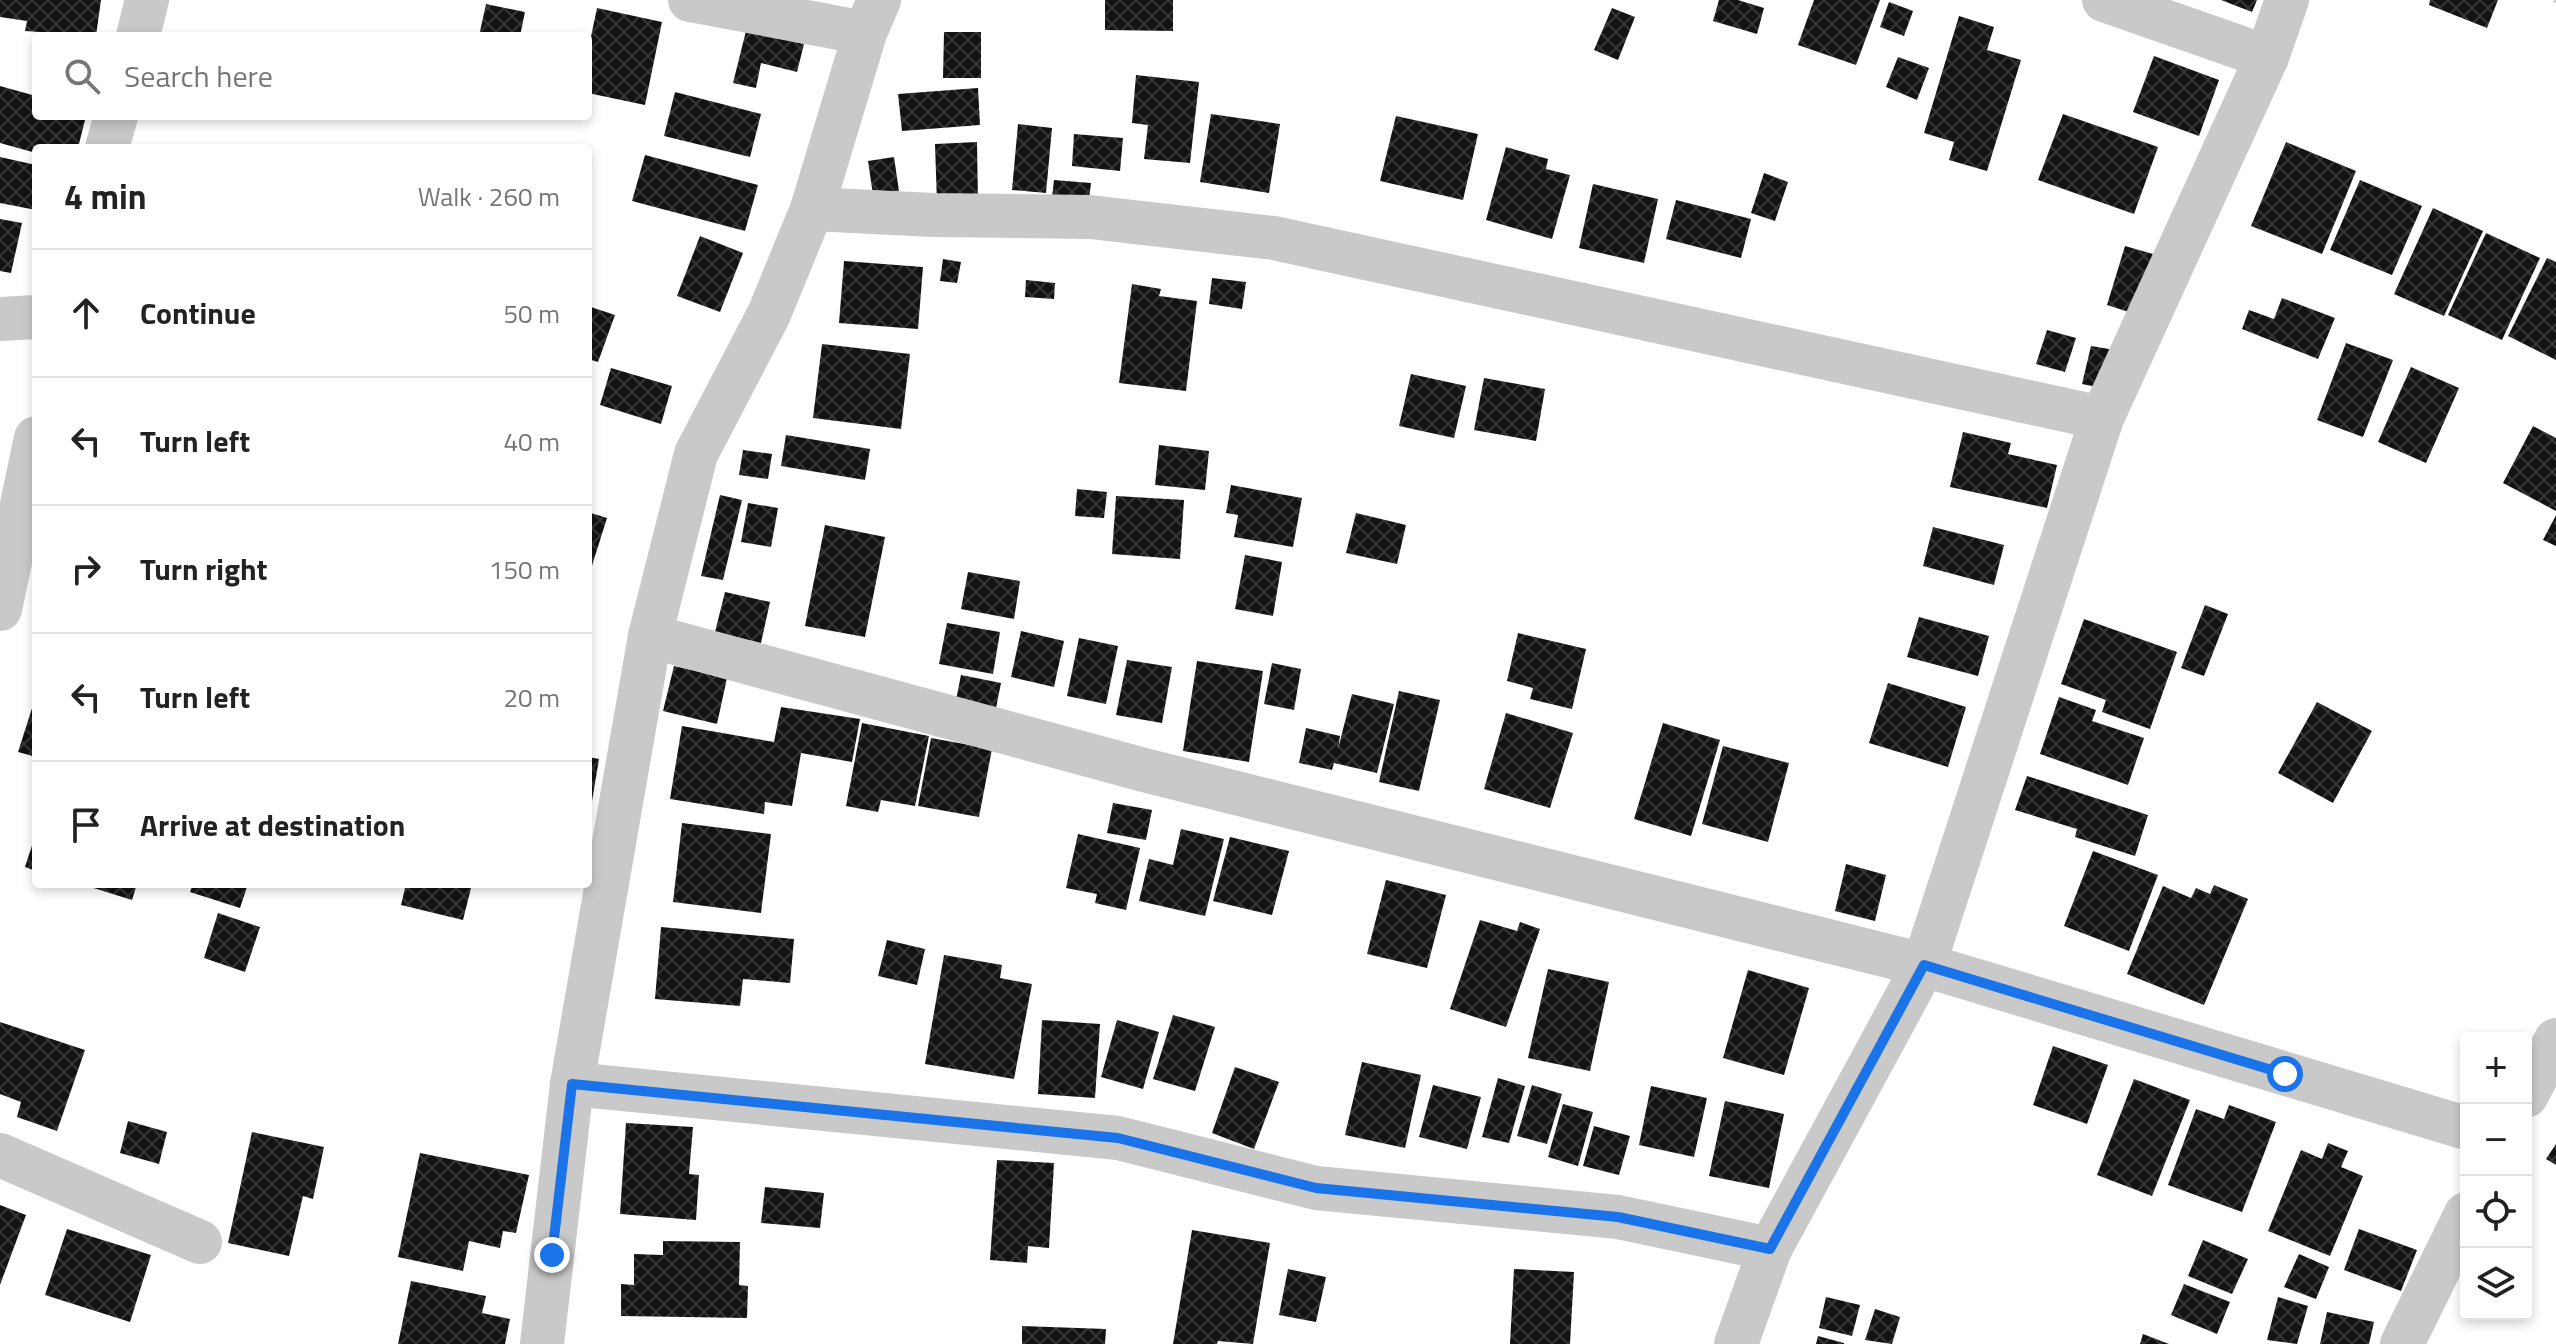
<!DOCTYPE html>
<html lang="en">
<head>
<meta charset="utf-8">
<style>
  :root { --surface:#fff; --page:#f2f2f2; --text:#222; --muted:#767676; --line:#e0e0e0 }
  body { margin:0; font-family:"Titillium Web",sans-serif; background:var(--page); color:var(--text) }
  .controls { position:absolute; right:24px; bottom:24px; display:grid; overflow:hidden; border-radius:8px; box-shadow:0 4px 12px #0003 }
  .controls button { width:72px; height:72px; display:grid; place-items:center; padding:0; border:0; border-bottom:2px solid var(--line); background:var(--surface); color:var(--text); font:40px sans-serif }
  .stop { position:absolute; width:24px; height:24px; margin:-18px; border:6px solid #1a73e8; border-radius:50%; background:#fff }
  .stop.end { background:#1a73e8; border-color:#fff; box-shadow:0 2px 8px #0008 }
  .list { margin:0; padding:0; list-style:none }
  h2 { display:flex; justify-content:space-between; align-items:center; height:104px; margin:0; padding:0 32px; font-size:34px }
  h2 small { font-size:26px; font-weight:400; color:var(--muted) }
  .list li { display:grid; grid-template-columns:52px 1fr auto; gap:24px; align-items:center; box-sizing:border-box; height:128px; padding:0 32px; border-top:2px solid var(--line) }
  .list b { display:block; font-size:30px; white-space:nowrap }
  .list em { font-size:26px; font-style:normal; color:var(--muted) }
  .icon { flex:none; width:44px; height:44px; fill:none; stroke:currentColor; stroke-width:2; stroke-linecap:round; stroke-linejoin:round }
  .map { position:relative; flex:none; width:2556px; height:1344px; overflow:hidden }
  .search { position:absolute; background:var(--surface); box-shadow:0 4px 12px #0003; left:32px; top:32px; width:560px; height:88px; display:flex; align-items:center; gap:20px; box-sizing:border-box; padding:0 28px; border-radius:8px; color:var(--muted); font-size:30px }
  .panel { position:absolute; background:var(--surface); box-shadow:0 4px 12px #0003; left:32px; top:144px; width:560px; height:744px; border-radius:8px }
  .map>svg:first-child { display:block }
</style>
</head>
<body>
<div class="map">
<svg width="2556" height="1344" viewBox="0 0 2556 1344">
  <defs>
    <pattern id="building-cross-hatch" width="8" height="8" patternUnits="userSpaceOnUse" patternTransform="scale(2)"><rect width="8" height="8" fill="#131313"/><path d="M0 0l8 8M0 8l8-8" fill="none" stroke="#363636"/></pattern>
  </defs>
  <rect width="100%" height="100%" fill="#fff"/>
  <g fill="url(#building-cross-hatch)">
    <path d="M0 0H101L96 36 25 31 27 21 0 17Z"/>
    <path d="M1105 0H1173V31L1105 30Z"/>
    <path d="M1719 0H1738L1764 8 1757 34 1713 21Z"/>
    <path d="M1814 0H1880L1856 65 1798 45Z"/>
    <path d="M2221 0H2257L2252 12Z"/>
    <path d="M2430 0H2498L2487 28 2429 5Z"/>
    <path d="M1889 2 1913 11 1904 36 1880 27Z"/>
    <path d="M486 4 525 12 520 36H479Z"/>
    <path d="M597 8 662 22 645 105 588 93V51Z"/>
    <path d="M1612 8 1635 17 1618 60 1594 50Z"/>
    <path d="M1959 16 1994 27 1987 50 2021 60 1987 171 1949 160 1954 142 1924 133Z"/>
    <path d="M746 31 804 44 797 72 761 63 756 88 733 83Z"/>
    <path d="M944 32H981V78H943Z"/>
    <path d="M2154 56 2219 80 2199 136 2133 112Z"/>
    <path d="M1898 57 1929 68 1917 100 1886 87Z"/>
    <path d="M1136 75 1199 82 1190 163 1144 159 1148 125 1132 123Z"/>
    <path d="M0 86 36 96V116H86L78 148H36V153L0 143Z"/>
    <path d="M978 88 980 125 902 131 898 94Z"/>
    <path d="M675 92 761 114 750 157 664 136Z"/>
    <path d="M1211 114 1280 124 1269 193 1200 182Z"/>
    <path d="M2063 114 2158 147 2134 214 2038 180Z"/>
    <path d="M1396 116 1478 134 1463 200 1380 181Z"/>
    <path d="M1018 124 1052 128 1046 193 1012 190Z"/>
    <path d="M1074 134 1123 138 1120 171 1072 166Z"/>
    <path d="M977 142 978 202 937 203 935 144Z"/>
    <path d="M2286 142 2356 171 2322 254 2251 226Z"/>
    <path d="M1506 147 1548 159 1546 169 1570 175 1552 239 1486 220Z"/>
    <path d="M645 155 758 185 745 231 632 201Z"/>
    <path d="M0 157 36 165V210L0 203Z"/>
    <path d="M894 157 899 191 873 195 868 161Z"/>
    <path d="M1764 173 1788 182 1775 221 1751 213Z"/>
    <path d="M1054 180 1091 183 1088 209 1051 206Z"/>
    <path d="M2360 180 2422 206 2392 275 2330 250Z"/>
    <path d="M1593 184 1658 199 1644 263 1579 248Z"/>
    <path d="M1676 200 1751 219 1741 258 1666 239Z"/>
    <path d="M2433 208 2483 231 2444 316 2394 294Z"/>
    <path d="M0 219 22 223 11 273 0 271Z"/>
    <path d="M2486 233 2540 258 2502 340 2448 315Z"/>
    <path d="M700 236 743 253 720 312 677 296Z"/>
    <path d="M2125 246 2153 254 2135 314 2107 305Z"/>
    <path d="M2547 258 2556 262V360L2508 336Z"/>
    <path d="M943 259 961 262 957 283 940 281Z"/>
    <path d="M844 261 923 267 918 329 839 323Z"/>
    <path d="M1212 278 1246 282 1242 309 1209 304Z"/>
    <path d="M1026 280 1055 283 1054 299 1025 297Z"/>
    <path d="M1132 284 1161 289 1159 296 1197 301 1186 391 1119 383Z"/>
    <path d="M2282 298 2335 318 2318 359 2242 329 2249 310 2274 319Z"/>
    <path d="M588 306 615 315 598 362 588 359Z"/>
    <path d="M2047 330 2076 338 2065 372 2036 364Z"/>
    <path d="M2346 343 2393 360 2363 437 2317 420Z"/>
    <path d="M822 344 910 354 901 429 813 418Z"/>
    <path d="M2091 346 2115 350 2107 389 2082 384Z"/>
    <path d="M2411 367 2459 388 2426 463 2378 442Z"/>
    <path d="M611 368 672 386 661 424 600 405Z"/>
    <path d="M1411 374 1466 386 1454 438 1399 426Z"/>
    <path d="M1484 378 1545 389 1536 441 1474 430Z"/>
    <path d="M2533 426 2556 438V511L2503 483Z"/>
    <path d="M1963 432 2011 443 2008 454 2057 465 2047 508 1950 487Z"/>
    <path d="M786 435 870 449 865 480 781 466Z"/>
    <path d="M1159 445 1209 451 1205 490 1155 485Z"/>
    <path d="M743 450 772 454 768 479 739 475Z"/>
    <path d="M1231 485 1302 498 1293 547 1234 537 1238 515 1226 513Z"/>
    <path d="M1077 489 1107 492 1104 518 1075 516Z"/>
    <path d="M720 495 742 500 723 580 701 576Z"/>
    <path d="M1116 496 1184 500 1180 559 1112 554Z"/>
    <path d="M748 503 778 508 771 547 741 542Z"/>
    <path d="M588 512 607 518 589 575 588 574Z"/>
    <path d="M1356 513 1406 525 1397 564 1346 553Z"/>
    <path d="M2556 515V546L2543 540Z"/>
    <path d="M825 525 885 537 865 637 805 626Z"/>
    <path d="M1933 527 2004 545 1994 585 1923 566Z"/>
    <path d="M1245 555 1282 562 1273 616 1235 609Z"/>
    <path d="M968 572 1020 581 1014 619 961 609Z"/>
    <path d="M725 592 770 602 761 643 715 632Z"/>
    <path d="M2205 605 2228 614 2204 676 2181 668Z"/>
    <path d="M1919 617 1989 636 1978 676 1907 657Z"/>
    <path d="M2084 619 2177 652 2150 729 2102 712 2106 700 2061 684Z"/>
    <path d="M947 623 1000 632 993 674 939 664Z"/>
    <path d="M1021 631 1064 641 1054 687 1011 677Z"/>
    <path d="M1518 633 1586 649 1572 709 1530 699 1533 688 1507 681Z"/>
    <path d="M1079 638 1118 646 1106 704 1067 696Z"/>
    <path d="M1127 660 1172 667 1162 723 1116 715Z"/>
    <path d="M1197 661 1263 671 1249 762 1183 751Z"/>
    <path d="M1272 663 1301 669 1294 710 1264 704Z"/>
    <path d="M674 666 727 678 717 724 663 711Z"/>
    <path d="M961 675 1001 683 996 708 956 700Z"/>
    <path d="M1888 683 1966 707 1948 767 1869 743Z"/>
    <path d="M1399 691 1440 700 1419 791 1379 782Z"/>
    <path d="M1352 694 1394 704 1377 773 1334 763 1332 770 1299 763 1306 728 1340 736 1338 749Z"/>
    <path d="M2059 697 2096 710 2092 721 2144 738 2128 785 2040 754Z"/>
    <path d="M35 699H36V757L18 752Z"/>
    <path d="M2317 702 2372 731 2333 803 2278 773Z"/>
    <path d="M781 707 860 719 852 762 801 753 792 806 765 802 764 814 670 799 682 726 774 742Z"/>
    <path d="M1506 713 1573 733 1550 808 1484 789Z"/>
    <path d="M862 723 929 736 915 806 881 800 878 812 846 806Z"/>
    <path d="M1663 723 1720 740 1691 836 1634 819Z"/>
    <path d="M931 738 992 749 979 817 918 806Z"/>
    <path d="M1723 746 1789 763 1768 842 1702 824Z"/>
    <path d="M588 757 599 759 590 813H588Z"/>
    <path d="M2027 776 2148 815 2135 856 2075 837 2077 829 2015 810Z"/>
    <path d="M1113 803 1152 810 1146 840 1107 833Z"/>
    <path d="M682 823 771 834 761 913 673 902Z"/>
    <path d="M1181 829 1224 839 1205 916 1139 901 1149 859 1173 865Z"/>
    <path d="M36 833V871L25 867Z"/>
    <path d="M1078 834 1140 848 1126 910 1095 903 1097 894 1066 888Z"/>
    <path d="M1230 837 1289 851 1272 915 1213 901Z"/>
    <path d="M2093 851 2158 875 2129 951 2064 926Z"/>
    <path d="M1846 864 1886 875 1875 921 1835 911Z"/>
    <path d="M1386 880 1446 895 1427 968 1367 954Z"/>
    <path d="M81 884H137L132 900Z"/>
    <path d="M193 884H248L240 908 190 892Z"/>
    <path d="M406 884H472L463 920 401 905Z"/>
    <path d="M2214 885 2248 899 2204 1005 2127 974 2163 886 2191 898 2196 888 2210 894Z"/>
    <path d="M218 913 260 927 245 972 204 958Z"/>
    <path d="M1480 920 1517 931 1520 922 1540 929 1506 1027 1450 1009Z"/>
    <path d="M661 927 794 939 790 983 743 979 740 1006 655 999Z"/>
    <path d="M887 940 925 949 917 985 878 976Z"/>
    <path d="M944 955 1002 965 1000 978 1032 984 1014 1079 925 1064Z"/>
    <path d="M1548 969 1609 982 1590 1071 1528 1058Z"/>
    <path d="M1748 970 1809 988 1784 1075 1723 1058Z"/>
    <path d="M1173 1015 1215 1027 1195 1091 1153 1079Z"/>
    <path d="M1042 1020 1100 1024 1095 1098 1038 1094Z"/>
    <path d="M1117 1020 1159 1032 1143 1089 1101 1077Z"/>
    <path d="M0 1022 85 1050 57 1131 17 1117 21 1102 0 1094Z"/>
    <path d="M2053 1046 2108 1065 2087 1124 2033 1105Z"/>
    <path d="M1362 1062 1421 1075 1405 1148 1345 1135Z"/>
    <path d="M1235 1067 1279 1082 1254 1149 1212 1133Z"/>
    <path d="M1498 1078 1525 1086 1509 1143 1482 1137Z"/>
    <path d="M2134 1079 2190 1100 2152 1196 2097 1175Z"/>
    <path d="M1433 1085 1481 1097 1467 1149 1419 1137Z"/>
    <path d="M1532 1085 1562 1094 1547 1144 1517 1136Z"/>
    <path d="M1651 1086 1707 1098 1694 1157 1639 1145Z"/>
    <path d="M1725 1101 1784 1114 1769 1188 1709 1176Z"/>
    <path d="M1563 1104 1593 1112 1578 1166 1548 1157Z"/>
    <path d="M2229 1105 2276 1122 2242 1212 2168 1185 2196 1109 2224 1119Z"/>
    <path d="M128 1121 167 1132 159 1164 120 1153Z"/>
    <path d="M626 1123 693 1127 689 1174 699 1175 696 1220 620 1214Z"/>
    <path d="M1594 1126 1630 1136 1619 1175 1583 1166Z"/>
    <path d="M252 1132 324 1147 313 1199 303 1196 289 1256 228 1243Z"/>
    <path d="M2328 1143 2348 1151 2341 1167 2363 1176 2330 1256 2268 1231 2301 1150 2322 1159Z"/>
    <path d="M2556 1144V1165L2546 1159Z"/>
    <path d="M420 1153 529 1175 516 1233 503 1231 500 1248 469 1241 463 1271 398 1257Z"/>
    <path d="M997 1160 1054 1163 1049 1248 1028 1246 1027 1263 990 1260Z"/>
    <path d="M765 1187 824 1193 820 1228 761 1223Z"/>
    <path d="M0 1205 26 1215 0 1285Z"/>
    <path d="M67 1229 151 1255 130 1322 45 1295Z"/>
    <path d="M2359 1229 2417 1250 2401 1291 2344 1270Z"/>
    <path d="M1192 1230 1270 1243 1253 1344 1218 1341 1217 1344H1173Z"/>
    <path d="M2203 1240 2248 1259 2232 1294 2188 1276Z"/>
    <path d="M663 1241 740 1242 739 1285 748 1286 747 1318 621 1316V1284L634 1285V1254L663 1255Z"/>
    <path d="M2299 1254 2329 1267 2316 1299 2284 1287Z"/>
    <path d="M1288 1269 1326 1277 1316 1322 1279 1315Z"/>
    <path d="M1514 1269 1574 1272 1570 1344H1510Z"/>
    <path d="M411 1281 486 1296 482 1313 510 1319 505 1344H398Z"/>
    <path d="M2184 1284 2230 1302 2217 1334 2171 1315Z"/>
    <path d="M1826 1297 1860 1305 1852 1336 1819 1328Z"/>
    <path d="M2278 1297 2308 1306 2297 1344 2267 1340Z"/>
    <path d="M1875 1309 1900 1317 1892 1344 1865 1340Z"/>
    <path d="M2327 1312 2374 1322 2369 1344H2320Z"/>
    <path d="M1022 1326 1106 1329 1105 1344H1022Z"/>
    <path d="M2143 1334 2169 1344H2140Z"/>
    <path d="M1818 1336 1844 1343V1344H1816Z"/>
  </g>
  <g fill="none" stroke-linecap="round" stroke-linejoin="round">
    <path stroke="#c9c9c9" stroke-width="5" stroke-dasharray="4 4" stroke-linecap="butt" d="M2555 0 2556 2"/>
    <g stroke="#c9c9c9" stroke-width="44">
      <path d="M690 0 865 33"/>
      <path d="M2104 0 2267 57"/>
      <path d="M138 36 147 0"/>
      <path d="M107 148 116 116"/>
      <path d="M812 209 933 215 1090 217 1274 238 2102 418"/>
      <path d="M0 319 36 317"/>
      <path d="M0 609 36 438"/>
      <path d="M650 636 1144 770 1924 965 2466 1128"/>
      <path d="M572 1084 1118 1138 1316 1188 1618 1217 1770 1249"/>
      <path d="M2526 1096 2556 1040"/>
      <path d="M0 1155 200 1242"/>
      <path d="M542 1344 572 1084 650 636 696 454 769 314 812 209 865 33 879 0"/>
      <path d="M1736 1344 1770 1249 1924 965 2102 418 2267 57 2287 0"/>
      <path d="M2402 1344 2466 1214"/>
    </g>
  </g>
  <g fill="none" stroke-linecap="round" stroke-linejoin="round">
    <path stroke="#1a73e8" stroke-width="10" d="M552 1255 572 1084 1118 1138 1316 1188 1618 1217 1770 1249 1924 965 2285 1074"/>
  </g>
</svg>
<div class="controls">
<button>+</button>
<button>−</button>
<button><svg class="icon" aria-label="locate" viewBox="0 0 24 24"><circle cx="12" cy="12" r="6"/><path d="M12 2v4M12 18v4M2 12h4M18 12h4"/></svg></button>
<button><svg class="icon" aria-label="layers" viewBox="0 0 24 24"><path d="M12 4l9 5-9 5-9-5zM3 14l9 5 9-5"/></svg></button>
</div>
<div class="stop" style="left:2285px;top:1074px"></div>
<div class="stop end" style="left:552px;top:1255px"></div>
<div class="search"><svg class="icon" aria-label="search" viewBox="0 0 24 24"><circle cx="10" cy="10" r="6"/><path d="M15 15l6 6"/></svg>Search here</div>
<section class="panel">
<h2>4 min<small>Walk · 260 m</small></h2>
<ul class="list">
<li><svg class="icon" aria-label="ahead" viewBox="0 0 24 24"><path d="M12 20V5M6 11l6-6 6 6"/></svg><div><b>Continue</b></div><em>50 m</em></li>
<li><svg class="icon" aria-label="left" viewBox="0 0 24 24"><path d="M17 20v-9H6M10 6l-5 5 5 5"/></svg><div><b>Turn left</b></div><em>40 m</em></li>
<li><svg class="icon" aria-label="right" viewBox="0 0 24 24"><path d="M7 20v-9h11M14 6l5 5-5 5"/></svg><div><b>Turn right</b></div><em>150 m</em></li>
<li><svg class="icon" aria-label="left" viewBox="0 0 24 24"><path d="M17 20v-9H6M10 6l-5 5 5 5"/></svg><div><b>Turn left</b></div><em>20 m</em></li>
<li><svg class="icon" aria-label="arrive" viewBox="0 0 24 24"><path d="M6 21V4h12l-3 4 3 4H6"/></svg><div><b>Arrive at destination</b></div></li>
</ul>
</section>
</div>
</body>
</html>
